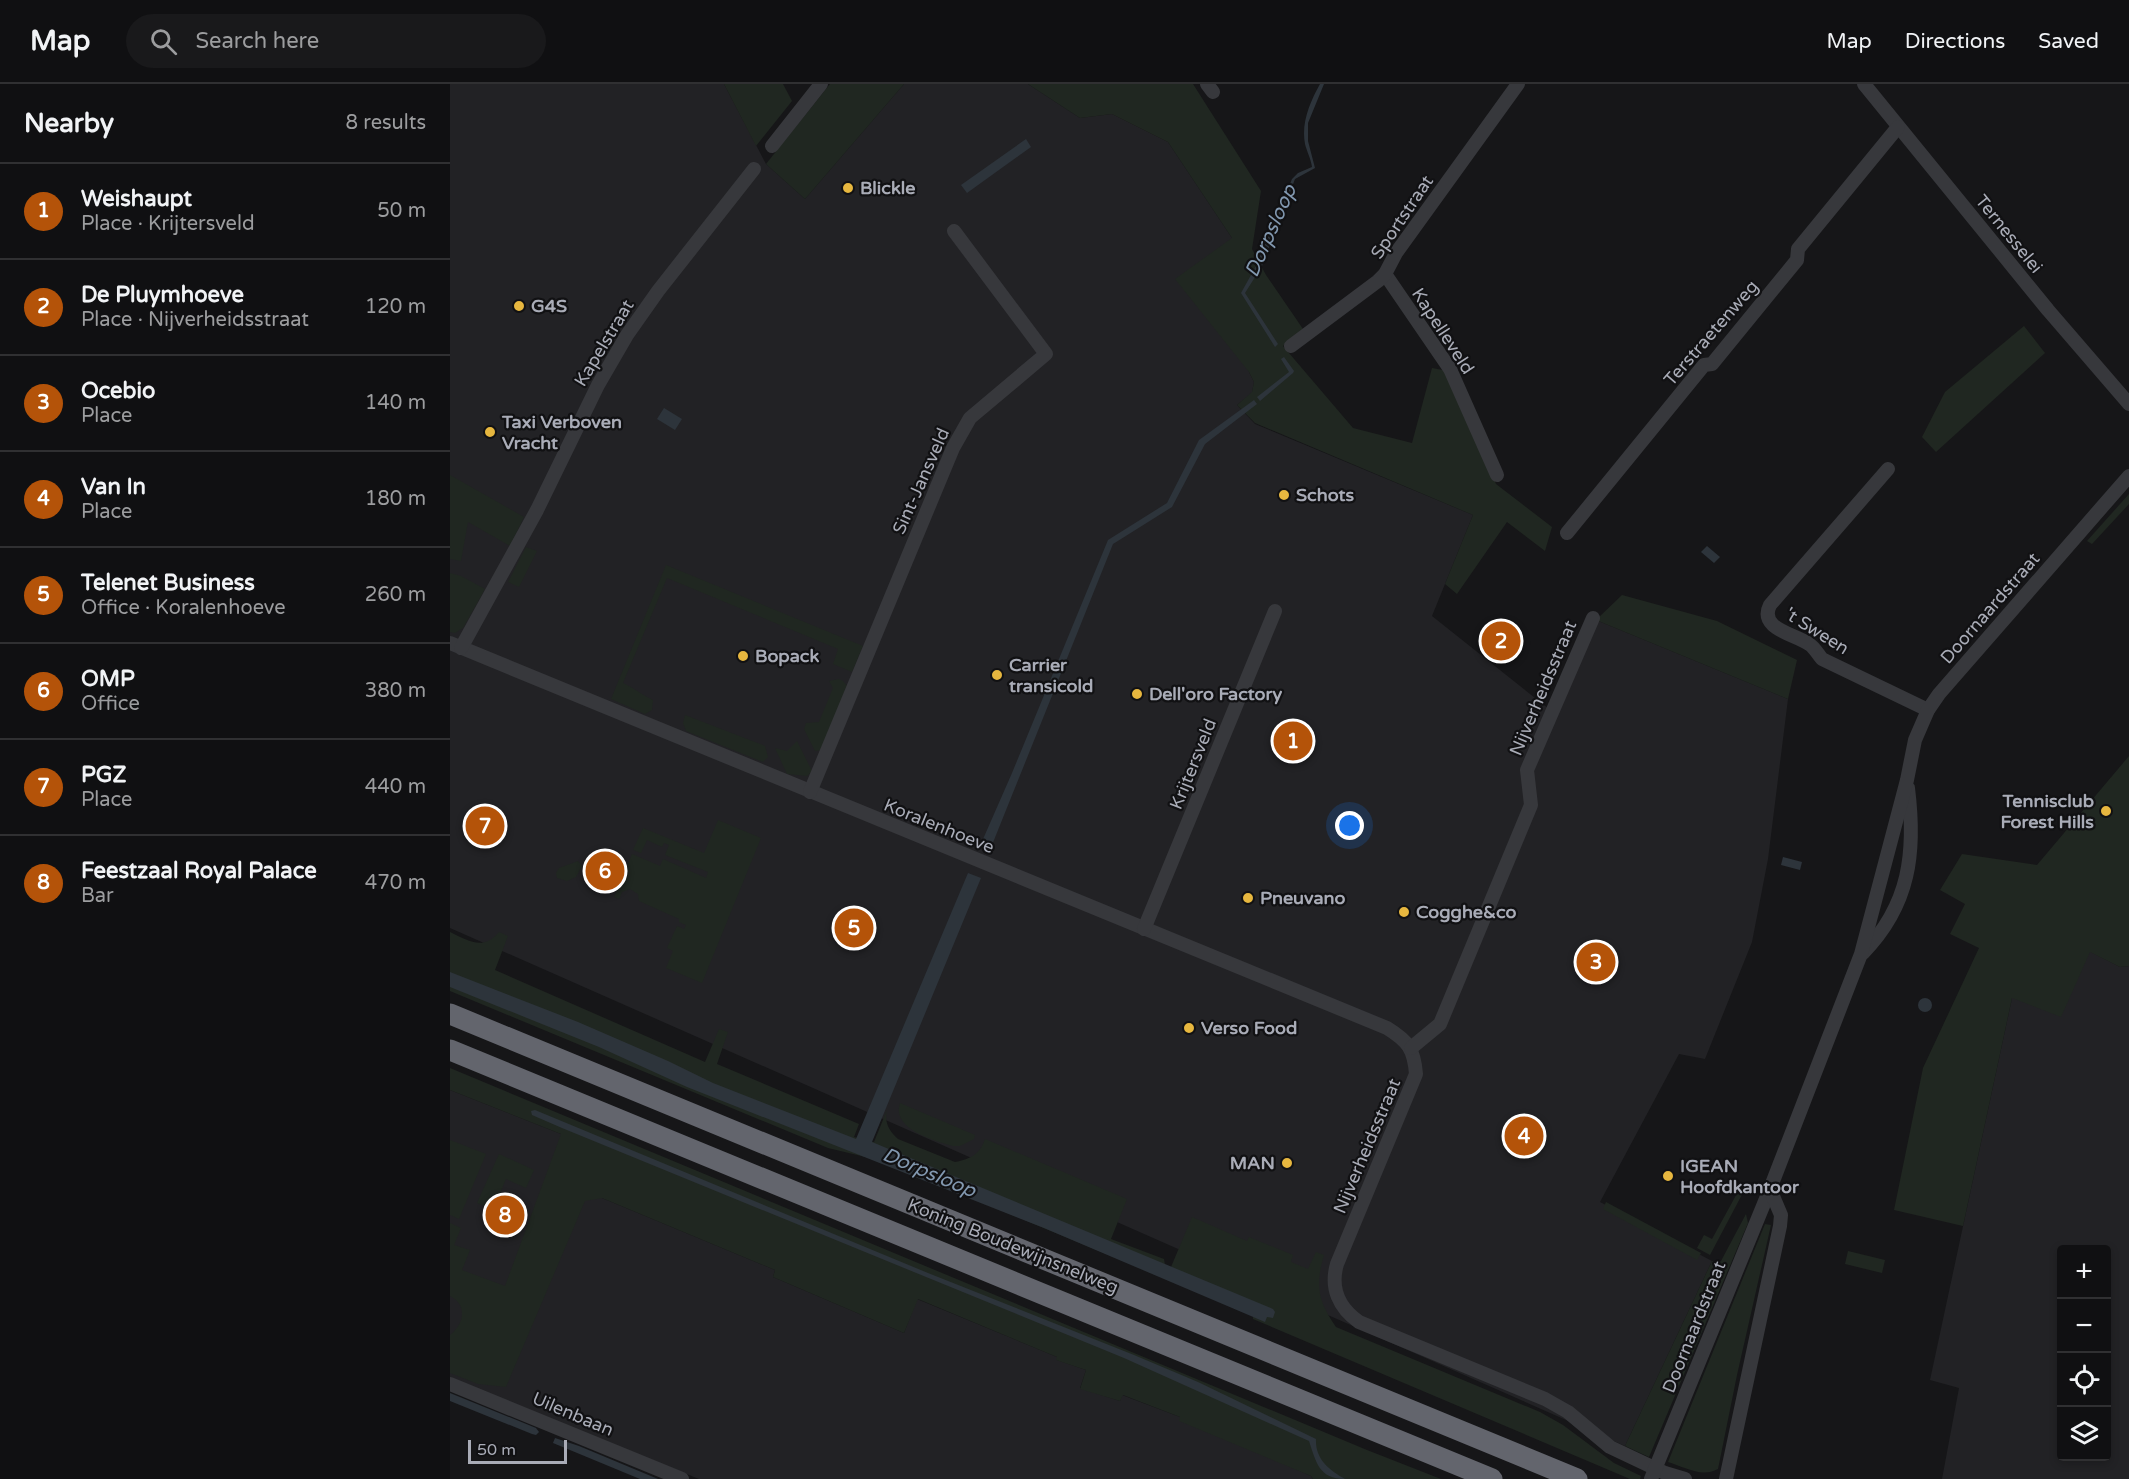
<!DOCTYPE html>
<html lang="en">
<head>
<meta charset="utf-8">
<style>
  :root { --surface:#101012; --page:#19191b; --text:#f1f3f6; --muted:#9c9d9f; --line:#303032; --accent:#b45309 }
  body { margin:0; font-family:"Varela Round",sans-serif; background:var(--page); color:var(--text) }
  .controls { position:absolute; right:18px; bottom:18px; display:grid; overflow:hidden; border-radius:6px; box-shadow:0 3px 9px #0003 }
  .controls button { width:54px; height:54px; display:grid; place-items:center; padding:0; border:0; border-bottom:2px solid var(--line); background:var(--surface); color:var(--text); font:30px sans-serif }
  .scale { position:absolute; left:18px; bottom:15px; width:99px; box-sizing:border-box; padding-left:6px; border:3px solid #a9acb7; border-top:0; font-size:16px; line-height:21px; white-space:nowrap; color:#a9acb7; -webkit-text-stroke:4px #111113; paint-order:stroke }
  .you { position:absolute; left:900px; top:742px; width:21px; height:21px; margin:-15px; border:4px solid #fff; border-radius:50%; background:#1a73e8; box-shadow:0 0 0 9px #1a73e833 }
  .badge { display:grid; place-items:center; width:39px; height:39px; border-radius:50%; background:var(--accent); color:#fff; font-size:20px; font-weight:700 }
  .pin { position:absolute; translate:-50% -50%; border:3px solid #fff; box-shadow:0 2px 6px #0006 }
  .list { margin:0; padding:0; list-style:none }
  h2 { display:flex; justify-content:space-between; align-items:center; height:78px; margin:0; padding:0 24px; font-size:26px }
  h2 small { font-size:20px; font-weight:400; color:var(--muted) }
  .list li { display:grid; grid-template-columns:39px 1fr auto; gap:18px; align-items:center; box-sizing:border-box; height:96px; padding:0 24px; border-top:2px solid var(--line) }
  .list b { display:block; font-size:22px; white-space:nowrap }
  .list p { margin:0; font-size:20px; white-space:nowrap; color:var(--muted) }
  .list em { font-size:20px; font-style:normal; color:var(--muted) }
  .icon { flex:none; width:33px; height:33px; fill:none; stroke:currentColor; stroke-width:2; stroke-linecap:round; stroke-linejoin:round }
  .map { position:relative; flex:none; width:1679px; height:1395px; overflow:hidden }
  header { display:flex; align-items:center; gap:36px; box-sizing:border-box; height:84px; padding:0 30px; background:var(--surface); border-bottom:2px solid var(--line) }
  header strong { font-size:28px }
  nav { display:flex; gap:33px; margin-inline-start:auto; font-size:21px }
  .search { width:420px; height:54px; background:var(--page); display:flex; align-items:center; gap:15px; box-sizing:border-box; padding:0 21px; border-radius:33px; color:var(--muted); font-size:22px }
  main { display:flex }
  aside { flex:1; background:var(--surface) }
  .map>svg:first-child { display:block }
</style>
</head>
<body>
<header>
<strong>Map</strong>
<div class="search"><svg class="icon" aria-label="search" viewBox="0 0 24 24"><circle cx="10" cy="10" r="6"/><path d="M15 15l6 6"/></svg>Search here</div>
<nav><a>Map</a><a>Directions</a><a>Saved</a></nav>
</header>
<main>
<aside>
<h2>Nearby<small>8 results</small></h2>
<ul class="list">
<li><span class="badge">1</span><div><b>Weishaupt</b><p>Place · Krijtersveld</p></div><em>50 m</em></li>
<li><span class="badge">2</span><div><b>De Pluymhoeve</b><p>Place · Nijverheidsstraat</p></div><em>120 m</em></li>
<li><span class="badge">3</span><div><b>Ocebio</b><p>Place</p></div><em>140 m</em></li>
<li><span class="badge">4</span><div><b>Van In</b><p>Place</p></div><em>180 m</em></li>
<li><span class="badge">5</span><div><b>Telenet Business</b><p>Office · Koralenhoeve</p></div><em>260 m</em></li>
<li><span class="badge">6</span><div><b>OMP</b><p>Office</p></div><em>380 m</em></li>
<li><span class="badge">7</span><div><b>PGZ</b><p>Place</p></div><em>440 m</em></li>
<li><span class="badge">8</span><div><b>Feestzaal Royal Palace</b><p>Bar</p></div><em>470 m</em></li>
</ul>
</aside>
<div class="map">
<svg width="1679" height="1395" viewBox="0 0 1679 1395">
  <rect width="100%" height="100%" fill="#161618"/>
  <g fill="#222225" fill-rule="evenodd">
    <path d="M0 0H274L316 80 355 115 454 0H578L630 34 662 30 718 58 782 154 799 288 804 298 802 309 787 321 805 340 1023 431 982 532 1104 629 1146 536 1338 615 1318 775 1302 858 1255 975 1229 970 1150 1118 1262 1177 1175 1362 0 844Z"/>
    <path d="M1637 866 1670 883 1679 882V1395H1492L1509 1304 1480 1296 1562 914ZM1612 1166H1656V1372H1612Z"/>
    <path d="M0 1006 111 1050 152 1114 325 1186 323 1193 454 1249 467 1215 607 1273V1276L636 1286 630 1304 670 1317 672 1311 730 1333 861 1392 863 1395H249L0 1294Z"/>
  </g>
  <g fill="#202721">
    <path d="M274 0H333L342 17 306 62Z"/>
    <path d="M380 0H454L355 115 316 80Z"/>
    <path d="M578 0H743L811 107 802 165 816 191 853 245 833 262 903 344 962 359 982 284 998 287 1046 400 1102 443 1095 467 1057 438 1007 510 995 500 1023 431 805 339 787 321 802 308 804 298 799 288 725 195 782 154 718 58 662 30 630 34Z"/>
    <path d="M1574 242 1595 269 1486 368 1472 353 1495 308Z"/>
    <path d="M0 391 74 433 60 462 18 438 11 477 0 475Z"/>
    <path d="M1679 410V420L1642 460 1637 457Z"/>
    <path d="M76 463 87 467 69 503 58 498Z"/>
    <path d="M216 481 413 562 402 588 383 580 388 565 217 494 173 599C184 604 192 611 203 616L202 626 195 630 161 615Z"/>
    <path d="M0 489 11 492 35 505 13 544 5 549 0 548Z"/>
    <path d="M1172 511 1267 537 1347 576 1338 615 1146 536Z"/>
    <path d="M389 595 393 597 397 602 372 666 365 667 354 645 356 639 369 638 383 604 379 597Z"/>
    <path d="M235 631 315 662 318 673 313 678 236 647 233 639Z"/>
    <path d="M347 657 362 687 357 692 337 690 325 664 337 667Z"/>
    <path d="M1679 672V882L1670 883 1640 868 1611 933 1562 914 1513 1142 1444 1126 1473 984 1529 864 1500 850 1515 820 1490 806 1512 770 1587 781Z"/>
    <path d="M268 736 311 754 252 899 216 884 223 867 217 864 227 842 234 845 236 841 229 838V835L189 817 188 810 180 805 172 808 169 815 164 813 182 770 210 782 213 775 256 794 258 788 215 771 219 761 214 759 212 763 197 756 191 769 183 766 193 744 254 769Z"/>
    <path d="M128 777 132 782 126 793 117 797 107 794 106 789 109 784Z"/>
    <path d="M0 848C19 857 33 867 49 848L58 852 45 886 255 978 269 945 278 948 267 980 409 1040 404 1053 424 1058 437 1026C434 1038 439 1047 448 1055L505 1078C521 1075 530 1070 535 1055L677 1115 661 1155 714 1175 715 1181 721 1183 742 1133 797 1157 799 1153 843 1171 841 1178 858 1185 866 1168 874 1171C865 1202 868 1217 886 1243L1090 1328 1113 1341 1164 1379 1191 1392 1190 1395H1180L803 1235V1231L432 1077 378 1064 0 907Z"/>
    <path d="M0 984 917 1366 991 1395H863L861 1392 729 1337 730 1333 673 1311 670 1317 630 1305 636 1286 606 1276 607 1273 468 1215 454 1249 323 1193 325 1186 152 1114 135 1117 56 1303 28 1300 0 1289V1251C14 1240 18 1221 0 1212V1139L11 1144 4 1161 20 1166 12 1186 55 1202 111 1050 0 1006Z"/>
    <path d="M450 1019 525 1051 524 1055 510 1062H503C485 1057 441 1045 450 1019Z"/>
    <path d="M0 1056 36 1070 9 1135 0 1131Z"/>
    <path d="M49 1070 84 1086 76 1104 56 1095 43 1126 27 1119Z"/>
    <path d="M1285 1096 1296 1103 1260 1171 1247 1164 1254 1151 1262 1155 1290 1104 1283 1100Z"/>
    <path d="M1156 1118 1251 1169 1247 1176 1153 1125Z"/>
    <path d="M1296 1130 1298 1139 1199 1373 1175 1362 1262 1177H1271Z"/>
    <path d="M1315 1140 1321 1141 1287 1291 1268 1385C1251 1394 1235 1383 1218 1378Z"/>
    <path d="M1398 1167 1435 1176 1432 1189 1395 1180Z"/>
  </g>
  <g fill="#2d343b">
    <path d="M870 0H874L858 39V57L865 84 845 95 812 182 795 209 828 260 825 263 791 209 806 182 842 95 848 89 862 83C861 75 857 68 855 60 851 39 860 18 870 0Z"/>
    <path d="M576 55 581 63 517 109 511 101Z"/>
    <path d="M834 273 844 287 843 289 810 317 807 313 839 288 831 275Z"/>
    <path d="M804 316 807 320 755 360 722 423 663 460 540 766 530 762 562 689 658 456 717 419 749 356Z"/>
    <path d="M214 324 232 335 225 346 207 335Z"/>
    <path d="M1257 462 1270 473 1264 479 1251 468Z"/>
    <path d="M1333 773 1352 778 1350 786 1331 781Z"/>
    <path d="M518 789 531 794 422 1058 823 1225 825 1228 823 1234 817 1233 815 1238 594 1144 237 1003 149 963 0 903V888L128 938 218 977 263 999 406 1055Z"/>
    <circle cx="1475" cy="921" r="7"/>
    <path d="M85 1026 478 1189 684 1271 748 1298 866 1355C865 1375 879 1386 895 1395 869 1395 866 1378 859 1357L674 1274 112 1044 82 1031 81 1027Z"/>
    <path d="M0 1309 86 1344 89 1348 86 1351 82 1350 0 1317Z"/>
    <path d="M105 1354 129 1362 208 1395H190L103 1359Z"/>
  </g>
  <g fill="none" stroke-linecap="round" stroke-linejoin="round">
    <g stroke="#37383c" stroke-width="14">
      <path d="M757 0 763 8"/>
      <path d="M1414 0 1598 226 1679 320"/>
      <path d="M322 62 371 0"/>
      <path d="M935 190 1000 285 1047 391"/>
      <path d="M841 262 928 197 935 190 946 169 1068 0"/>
      <path d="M1438 385 1320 521C1308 545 1345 550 1359 560 1364 563 1368 570 1372 575L1478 626"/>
      <path d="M1117 449 1254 281 1262 280 1347 176 1348 165 1448 43"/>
      <path d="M0 559 937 944C958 957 964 965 966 990L887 1180C880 1204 889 1224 909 1238L1095 1315 1118 1328 1160 1363 1215 1389 1235 1395"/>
      <path d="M11 564 87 426 148 301 177 251 208 207 304 85"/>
      <path d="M360 708 503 364 520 334 596 270 504 147"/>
      <path d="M694 845 825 527"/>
      <path d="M1413 869C1460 821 1466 768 1458 704"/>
      <path d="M961 964 990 940 1081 721 1077 686 1143 534"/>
      <path d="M0 1300 232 1395"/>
      <path d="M1201 1395 1320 1105 1411 870 1457 696 1465 656 1478 626 1489 610 1679 392"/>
      <path d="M1276 1395 1330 1142 1331 1131 1320 1105"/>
    </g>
    <g stroke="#63656d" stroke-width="21">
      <path d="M0 930 1127 1395"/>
      <path d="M0 966 1042 1395"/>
    </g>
  </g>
  <g fill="#e7b73f" stroke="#111113" stroke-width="2">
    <circle cx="398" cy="104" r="6"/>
    <circle cx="69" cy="222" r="6"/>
    <circle cx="40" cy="348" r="6"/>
    <circle cx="834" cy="411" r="6"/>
    <circle cx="293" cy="572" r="6"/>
    <circle cx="547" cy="591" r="6"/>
    <circle cx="687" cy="610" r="6"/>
    <circle cx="1656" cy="727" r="6"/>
    <circle cx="798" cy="814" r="6"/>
    <circle cx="954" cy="828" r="6"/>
    <circle cx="739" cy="944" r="6"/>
    <circle cx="837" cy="1079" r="6"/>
    <circle cx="1218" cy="1092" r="6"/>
  </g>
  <g text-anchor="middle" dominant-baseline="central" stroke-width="4.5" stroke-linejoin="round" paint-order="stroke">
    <g font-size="18" font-weight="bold" fill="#a9acb7" stroke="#111113" text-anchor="start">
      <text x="410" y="104">Blickle</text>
      <text x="81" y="222">G4S</text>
      <text x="52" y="338">Taxi Verboven<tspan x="52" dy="21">Vracht</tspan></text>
      <text x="846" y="411">Schots</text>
      <text x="305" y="572">Bopack</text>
      <text x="559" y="581">Carrier<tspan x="559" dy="21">transicold</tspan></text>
      <text x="699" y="610">Dell'oro Factory</text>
      <text x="1644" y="717" text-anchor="end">Tennisclub<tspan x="1644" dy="21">Forest Hills</tspan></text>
      <text x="810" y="814">Pneuvano</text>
      <text x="966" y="828">Cogghe&amp;co</text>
      <text x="751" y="944">Verso Food</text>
      <text x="825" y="1079" text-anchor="end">MAN</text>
      <text x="1230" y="1082">IGEAN<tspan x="1230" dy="21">Hoofdkantoor</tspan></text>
    </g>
    <g font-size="18" fill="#a9acb7" stroke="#111113">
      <text transform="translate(952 133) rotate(-56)">Sportstraat</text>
      <text transform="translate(1559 150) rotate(51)">Ternesselei</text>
      <text transform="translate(993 247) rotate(57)">Kapelleveld</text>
      <text transform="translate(1261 249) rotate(-49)">Terstraetenweg</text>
      <text transform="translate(154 259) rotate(-59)">Kapelstraat</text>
      <text transform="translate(471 397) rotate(-66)">Sint-Jansveld</text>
      <text transform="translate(1540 524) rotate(-49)">Doornaardstraat</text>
      <text transform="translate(1367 547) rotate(32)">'t Sween</text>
      <text transform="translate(1093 604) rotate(-67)">Nijverheidsstraat</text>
      <text transform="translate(743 680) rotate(-68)">Krijtersveld</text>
      <text transform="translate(489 742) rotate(22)">Koralenhoeve</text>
      <text transform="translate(917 1062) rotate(-67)">Nijverheidsstraat</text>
      <text transform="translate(563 1162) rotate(22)">Koning Boudewijnsnelweg</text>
      <text transform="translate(1244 1243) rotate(-68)">Doornaardstraat</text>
      <text transform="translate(123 1330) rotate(23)">Uilenbaan</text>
    </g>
    <g font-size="20" font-style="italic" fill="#8298b0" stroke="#111113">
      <text transform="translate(821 147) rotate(-66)">Dorpsloop</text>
      <text transform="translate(479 1089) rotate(23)">Dorpsloop</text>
    </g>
  </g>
</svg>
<div class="controls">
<button>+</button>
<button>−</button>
<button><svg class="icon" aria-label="locate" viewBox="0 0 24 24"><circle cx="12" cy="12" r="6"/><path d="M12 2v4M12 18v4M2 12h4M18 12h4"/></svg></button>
<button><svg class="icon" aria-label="layers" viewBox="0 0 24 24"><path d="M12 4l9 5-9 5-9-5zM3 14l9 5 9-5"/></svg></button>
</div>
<div class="scale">50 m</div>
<div class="you"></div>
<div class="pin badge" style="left:843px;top:657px">1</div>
<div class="pin badge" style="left:1051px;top:557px">2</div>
<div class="pin badge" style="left:1146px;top:878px">3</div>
<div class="pin badge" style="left:1074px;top:1052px">4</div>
<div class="pin badge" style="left:404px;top:844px">5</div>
<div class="pin badge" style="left:155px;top:787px">6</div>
<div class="pin badge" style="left:35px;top:742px">7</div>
<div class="pin badge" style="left:55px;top:1131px">8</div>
</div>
</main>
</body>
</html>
